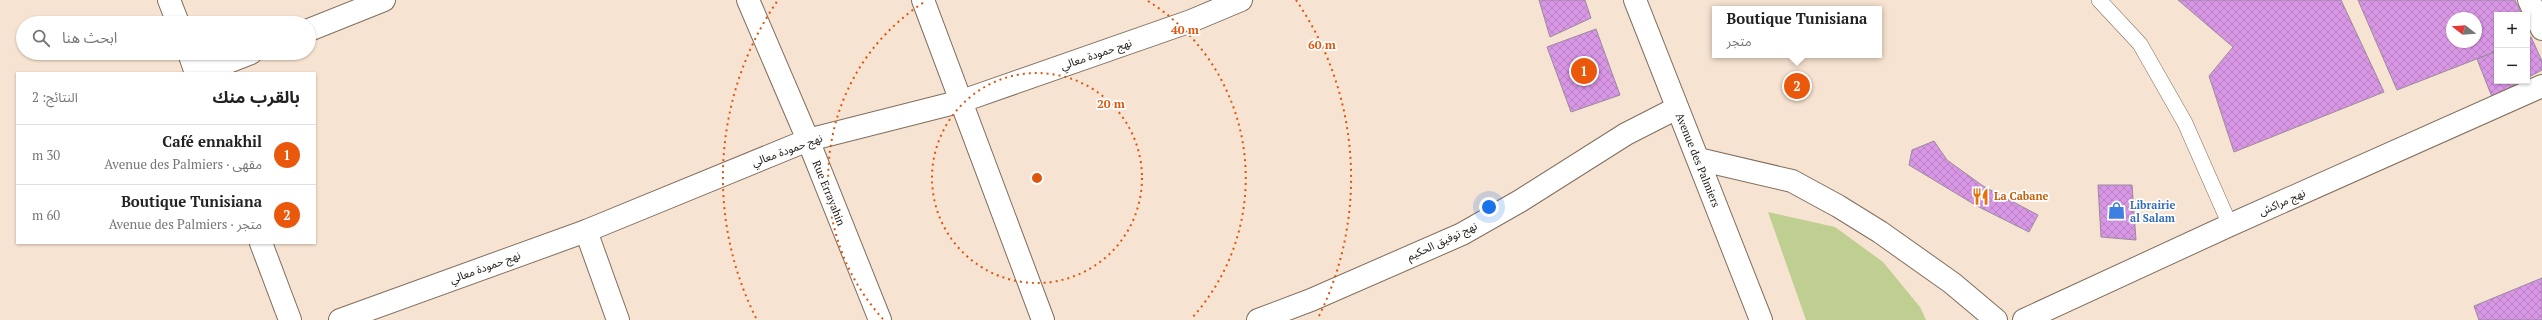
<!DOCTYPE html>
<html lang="ar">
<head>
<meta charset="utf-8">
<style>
  :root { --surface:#fff; --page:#f2f2f2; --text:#222; --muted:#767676; --line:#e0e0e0; --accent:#ea580c }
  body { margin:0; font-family:"PT Serif","Noto Sans Arabic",serif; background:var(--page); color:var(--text); direction:rtl }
  .controls { position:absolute; right:12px; top:12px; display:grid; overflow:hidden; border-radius:0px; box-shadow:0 1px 3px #0004 }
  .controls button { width:36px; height:36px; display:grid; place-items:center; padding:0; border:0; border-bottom:1px solid var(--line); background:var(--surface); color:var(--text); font:20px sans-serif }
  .compass { position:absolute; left:2446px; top:12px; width:36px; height:36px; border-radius:50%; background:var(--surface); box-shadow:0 1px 3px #0004; rotate:287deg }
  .you { position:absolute; left:1489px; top:207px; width:14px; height:14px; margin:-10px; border:3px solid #fff; border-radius:50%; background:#1a73e8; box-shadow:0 0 0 6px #1a73e833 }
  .badge { display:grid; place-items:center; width:26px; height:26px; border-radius:50%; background:var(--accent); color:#fff; font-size:13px; font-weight:700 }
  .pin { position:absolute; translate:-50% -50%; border:2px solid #fff; box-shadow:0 1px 4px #0006 }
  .popup { position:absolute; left:1712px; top:6px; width:170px; height:52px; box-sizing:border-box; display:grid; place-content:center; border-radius:0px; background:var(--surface); filter:drop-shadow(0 1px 3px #0005); font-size:13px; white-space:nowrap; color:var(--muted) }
  .popup b { font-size:15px; color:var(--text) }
  .popup::after { content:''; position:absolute; left:50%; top:100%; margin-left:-8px; border:8px solid transparent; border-top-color:var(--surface) }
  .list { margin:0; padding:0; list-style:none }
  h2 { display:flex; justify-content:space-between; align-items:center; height:52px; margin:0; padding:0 16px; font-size:17px }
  h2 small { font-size:13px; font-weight:400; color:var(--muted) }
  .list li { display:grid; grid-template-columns:26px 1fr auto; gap:12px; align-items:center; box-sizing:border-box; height:60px; padding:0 16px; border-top:1px solid var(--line) }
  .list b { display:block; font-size:15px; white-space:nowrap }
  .list p { margin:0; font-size:13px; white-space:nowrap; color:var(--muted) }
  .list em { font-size:13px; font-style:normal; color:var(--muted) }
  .icon { flex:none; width:22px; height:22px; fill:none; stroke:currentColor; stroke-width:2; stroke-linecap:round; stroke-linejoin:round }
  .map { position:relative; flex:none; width:2542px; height:320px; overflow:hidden; direction:ltr }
  .search { position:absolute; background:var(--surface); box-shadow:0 1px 3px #0004; left:16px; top:16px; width:300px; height:44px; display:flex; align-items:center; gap:10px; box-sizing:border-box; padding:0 14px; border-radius:22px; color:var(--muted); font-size:15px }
  .panel { position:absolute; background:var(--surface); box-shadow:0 1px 3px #0004; left:16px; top:72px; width:300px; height:172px; border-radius:0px; direction:rtl }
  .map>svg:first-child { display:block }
</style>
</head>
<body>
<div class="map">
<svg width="2542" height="320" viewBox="0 0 2542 320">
  <defs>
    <pattern id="building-cross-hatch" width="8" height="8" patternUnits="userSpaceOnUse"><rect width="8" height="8" fill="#d897e5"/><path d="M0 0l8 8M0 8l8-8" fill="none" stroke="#b981c3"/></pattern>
  </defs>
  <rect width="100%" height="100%" fill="#f7e3d1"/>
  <path fill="#bfcf91" d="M1768 212 1835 227 1883 262 1920 307 1926 320H1806Z"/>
  <g fill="url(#building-cross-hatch)" stroke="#998a9d" fill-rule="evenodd">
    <path d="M1539 0H1585L1591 18 1550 37Z"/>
    <path d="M2178 0H2341L2384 92 2234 152 2209 76 2233 47Z"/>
    <path d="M2358 0H2515L2522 15H2497V51L2397 90ZM2452 18H2476V42H2452Z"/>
    <path d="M1596 29 1620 95 1571 112 1547 47Z"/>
    <path d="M2531 37 2542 61V70L2527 78V39Z"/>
    <path d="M2497 51V81H2521L2492 97 2477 59Z"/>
    <path d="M1934 141 1947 160 1983 186 2038 215 2029 232 1977 206 1909 165 1912 150Z"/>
    <path d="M2098 185H2132L2136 240 2101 237Z"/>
    <path d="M2542 278V320H2479L2474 306Z"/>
  </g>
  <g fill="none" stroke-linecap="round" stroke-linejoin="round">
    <defs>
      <path id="service" d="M2099 0 2140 44 2185 123 2230 225"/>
      <g id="minor">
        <path d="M169 0 178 23"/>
        <path d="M748 0 808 140 880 320"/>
        <path d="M923 0 1043 320"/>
        <path d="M2529 0 2542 29"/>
        <path d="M309 30 384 0"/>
        <path d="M189 53 196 73"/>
        <path d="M200 73 251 53"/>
        <path d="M1698 159 1792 181 1838 206 1880 232 1952 283 1996 320"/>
        <path d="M586 231 618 320"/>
        <path d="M261 243 290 320"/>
        <path d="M340 320 586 231 808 140 962 101 1191 21 1241 0"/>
        <path d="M1258 320 1311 300 1462 234 1520 201 1626 134 1677 108"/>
        <path d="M2024 320 2230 225 2542 86"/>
      </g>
      <path id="tertiary" d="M1635 0 1761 320"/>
    </defs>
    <use href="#service" stroke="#806e5e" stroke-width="16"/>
    <use href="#minor" stroke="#806e5e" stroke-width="24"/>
    <use href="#tertiary" stroke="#806e5e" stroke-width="24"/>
    <use href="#service" stroke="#fff" stroke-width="15"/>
    <use href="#minor" stroke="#fff" stroke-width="22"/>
    <use href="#tertiary" stroke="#fff" stroke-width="22"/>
  </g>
  <g fill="none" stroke="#de560c" stroke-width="2" stroke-dasharray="2 4">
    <circle cx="1037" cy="178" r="105"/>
    <path d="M883 319A209 209 0 0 1 926 1M1148 1A209 209 0 0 1 1191 319"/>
    <path d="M756 318A314 314 0 0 1 778 0M1296 0A314 314 0 0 1 1318 318"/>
  </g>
  <defs>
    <symbol id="restaurant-bare" viewBox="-9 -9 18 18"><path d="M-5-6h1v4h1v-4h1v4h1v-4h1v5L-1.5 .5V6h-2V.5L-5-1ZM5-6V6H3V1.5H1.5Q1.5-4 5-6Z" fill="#e8710a" stroke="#fff" stroke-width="2.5" paint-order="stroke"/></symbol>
    <symbol id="shop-bare" viewBox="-9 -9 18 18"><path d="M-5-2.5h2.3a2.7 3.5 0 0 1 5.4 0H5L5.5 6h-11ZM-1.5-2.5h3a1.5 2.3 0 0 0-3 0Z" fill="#3f7fe0" stroke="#fff" stroke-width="2.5" paint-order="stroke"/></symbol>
  </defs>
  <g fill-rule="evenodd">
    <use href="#restaurant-bare" x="1968" y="184" width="25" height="25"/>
    <use href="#shop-bare" x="2104" y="198" width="25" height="25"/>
  </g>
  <g text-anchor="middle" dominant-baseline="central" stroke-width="3.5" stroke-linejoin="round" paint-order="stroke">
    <g font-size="11" fill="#1d160f" stroke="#fff">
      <text transform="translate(1096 54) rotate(-19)">نهج حمودة معالي</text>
      <text transform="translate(787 150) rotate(-20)">نهج حمودة معالي</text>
      <text transform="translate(1698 160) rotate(68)">Avenue des Palmiers</text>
      <text transform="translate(829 193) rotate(68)">Rue Errayahin</text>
      <text transform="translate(2282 202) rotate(-24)">نهج مراكش</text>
      <text transform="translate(1442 241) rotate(-25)">نهج توفيق الحكيم</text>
      <text transform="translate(485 267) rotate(-20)">نهج حمودة معالي</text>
    </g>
    <g font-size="11" font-weight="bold" fill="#c56008" stroke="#fff" text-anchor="start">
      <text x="1994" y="196">La Cabane</text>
    </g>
    <g font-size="11" font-weight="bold" fill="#366cbe" stroke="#fff" text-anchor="start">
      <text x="2130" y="205">Librairie<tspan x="2130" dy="13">al Salam</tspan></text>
    </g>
  </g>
  <circle cx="1037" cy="178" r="6" fill="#de560c" stroke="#fff" stroke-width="2"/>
  <g font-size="12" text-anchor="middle" font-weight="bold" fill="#de560c" stroke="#fff" stroke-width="3.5" stroke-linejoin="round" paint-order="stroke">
    <text x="1185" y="34">40 m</text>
    <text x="1322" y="49">60 m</text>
    <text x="1111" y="108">20 m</text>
  </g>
</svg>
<div class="controls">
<button>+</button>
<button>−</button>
</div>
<svg class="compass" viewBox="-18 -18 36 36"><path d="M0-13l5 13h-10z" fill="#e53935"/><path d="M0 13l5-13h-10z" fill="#767676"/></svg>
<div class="you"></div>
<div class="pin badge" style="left:1584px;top:71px">1</div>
<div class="pin badge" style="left:1797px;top:86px">2</div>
<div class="popup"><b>Boutique Tunisiana</b>متجر</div>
<div class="search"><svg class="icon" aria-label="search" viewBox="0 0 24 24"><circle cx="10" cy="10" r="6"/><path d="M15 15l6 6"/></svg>ابحث هنا</div>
<section class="panel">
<h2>بالقرب منك<small>النتائج: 2</small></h2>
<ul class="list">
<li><span class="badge">1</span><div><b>Café ennakhil</b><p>مقهى · Avenue des Palmiers</p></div><em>30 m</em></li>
<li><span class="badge">2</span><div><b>Boutique Tunisiana</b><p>متجر · Avenue des Palmiers</p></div><em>60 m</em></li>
</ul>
</section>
</div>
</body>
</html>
